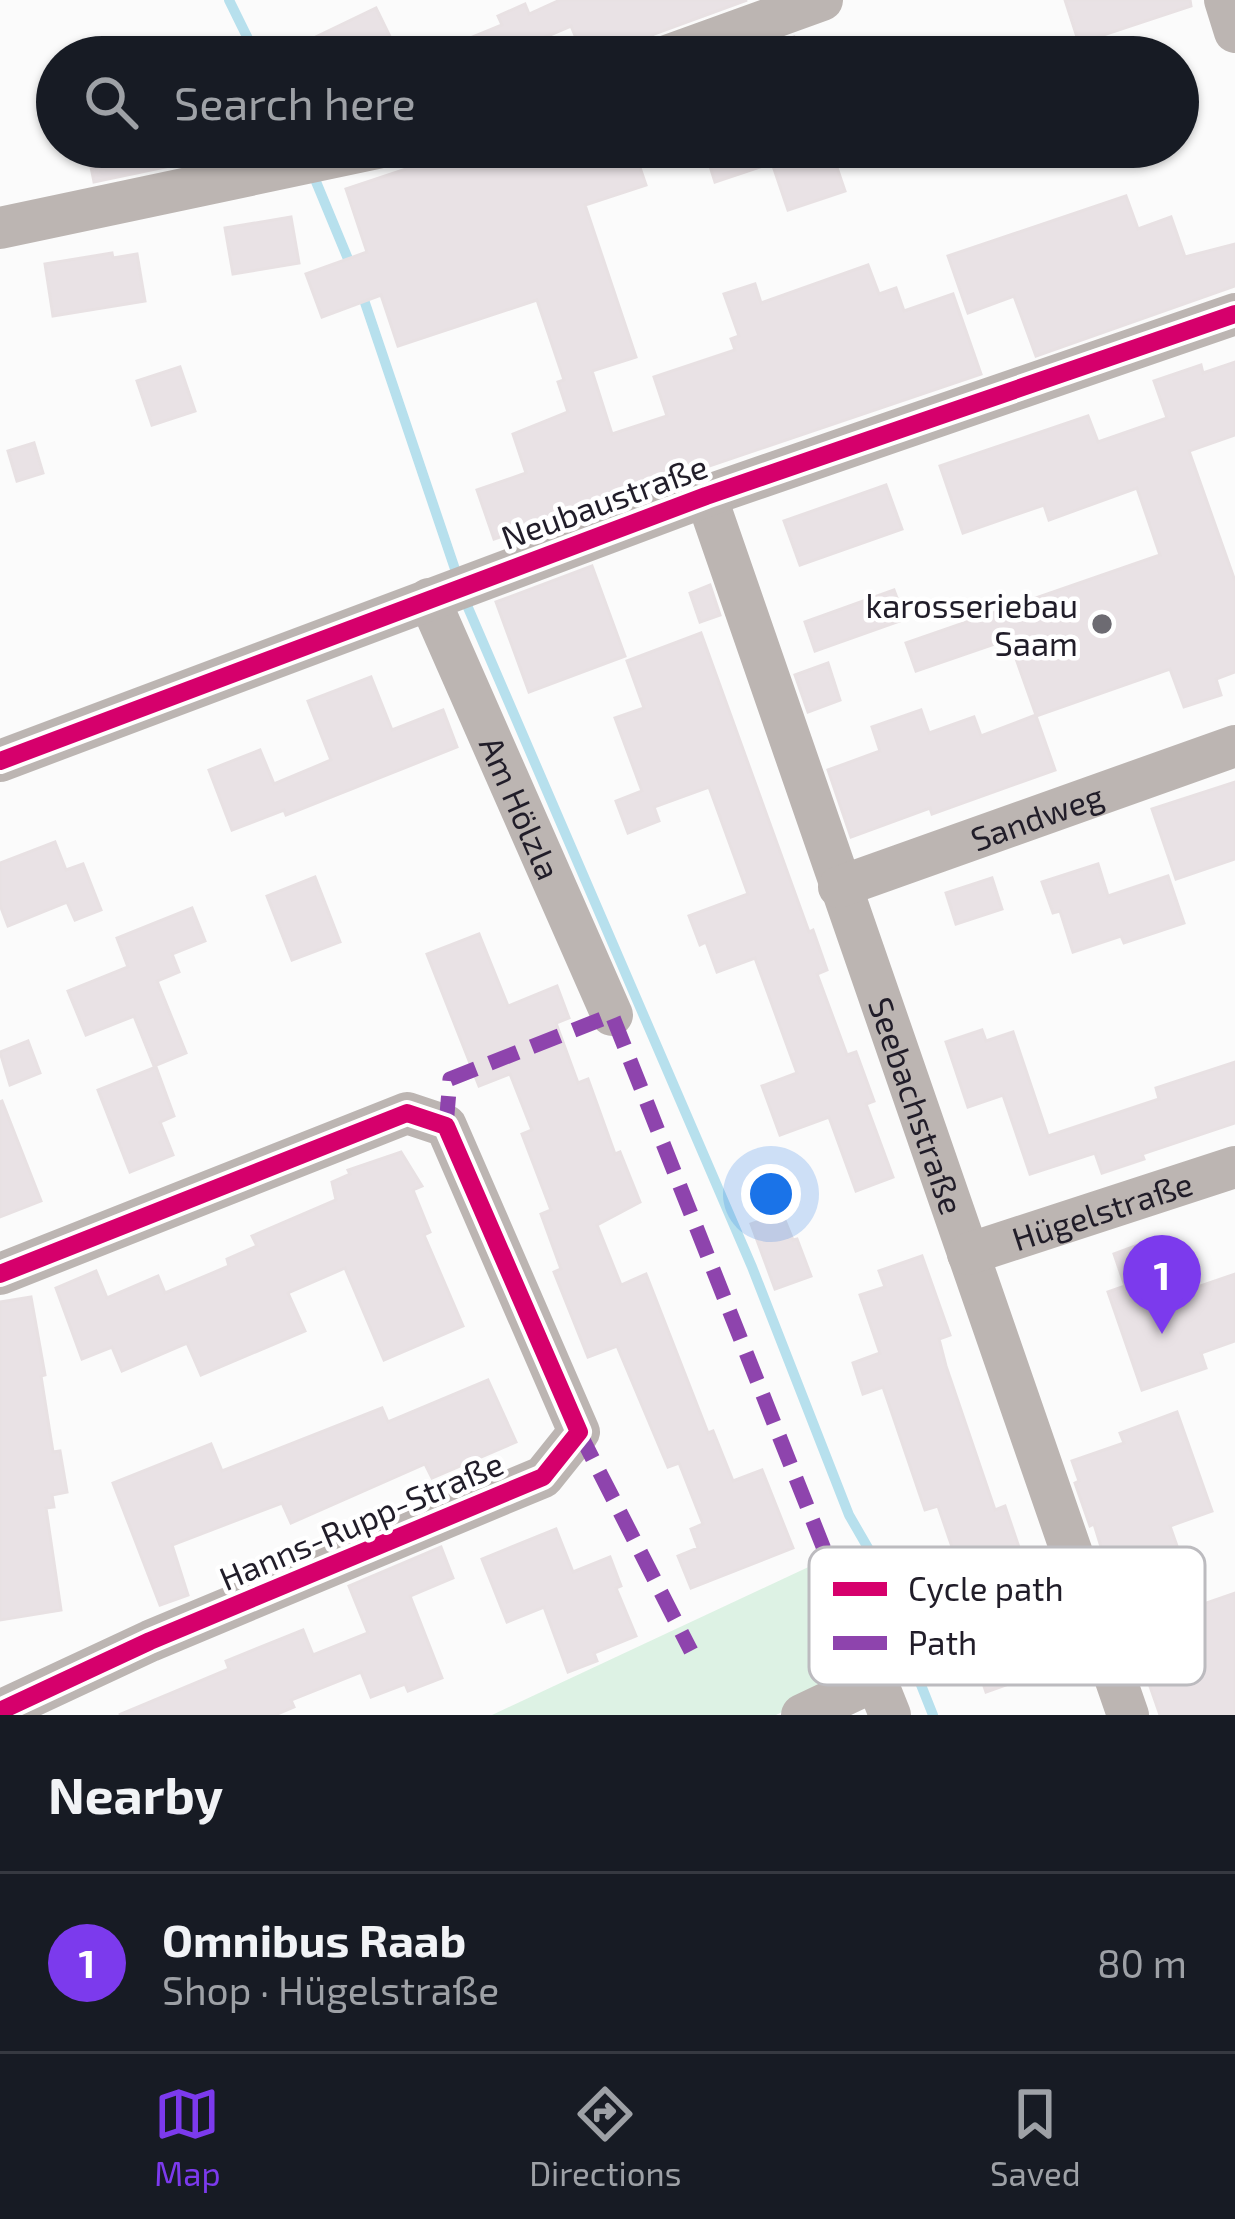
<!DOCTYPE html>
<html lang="en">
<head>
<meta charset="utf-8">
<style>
  :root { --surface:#171b24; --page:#242831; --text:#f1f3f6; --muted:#9ea1a6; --line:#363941; --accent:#7c3aed }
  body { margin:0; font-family:"Exo 2",sans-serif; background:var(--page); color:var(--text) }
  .you { position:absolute; left:771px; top:1194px; width:42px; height:42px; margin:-30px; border:9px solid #fff; border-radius:50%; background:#1a73e8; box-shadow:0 0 0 18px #1a73e833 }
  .badge { display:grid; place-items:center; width:78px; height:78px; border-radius:50%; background:var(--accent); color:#fff; font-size:39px; font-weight:700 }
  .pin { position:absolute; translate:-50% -99px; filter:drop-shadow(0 3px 6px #0008) }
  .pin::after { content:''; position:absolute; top:63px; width:42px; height:36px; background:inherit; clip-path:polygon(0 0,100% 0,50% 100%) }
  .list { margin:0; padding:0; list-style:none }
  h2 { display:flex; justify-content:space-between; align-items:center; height:156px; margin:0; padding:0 48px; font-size:51px }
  h2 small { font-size:39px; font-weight:400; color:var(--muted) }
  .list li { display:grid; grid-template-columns:78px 1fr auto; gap:36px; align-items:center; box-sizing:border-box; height:180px; padding:0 48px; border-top:3px solid var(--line) }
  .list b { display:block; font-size:45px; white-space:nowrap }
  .list p { margin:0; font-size:39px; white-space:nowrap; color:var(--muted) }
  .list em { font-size:39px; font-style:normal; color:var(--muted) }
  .icon { flex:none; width:66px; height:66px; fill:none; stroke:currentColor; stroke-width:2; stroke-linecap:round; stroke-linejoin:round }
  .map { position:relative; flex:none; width:1235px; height:1715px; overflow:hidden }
  .search { position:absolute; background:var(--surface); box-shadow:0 3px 9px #0004; left:36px; right:36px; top:36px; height:132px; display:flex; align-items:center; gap:30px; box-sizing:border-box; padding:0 42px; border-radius:66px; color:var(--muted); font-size:45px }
  .sheet { height:336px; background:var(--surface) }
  nav { display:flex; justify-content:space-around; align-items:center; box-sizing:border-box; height:168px; border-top:3px solid var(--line); background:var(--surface); font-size:33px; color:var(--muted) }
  nav a { display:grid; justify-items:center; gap:6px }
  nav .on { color:var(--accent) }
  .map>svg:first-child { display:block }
</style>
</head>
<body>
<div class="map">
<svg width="1235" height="1715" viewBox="0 0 1235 1715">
  <rect width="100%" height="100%" fill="#fbfbfb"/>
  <path fill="#ddf2e4" d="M817 1563 866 1672 776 1715H492Z"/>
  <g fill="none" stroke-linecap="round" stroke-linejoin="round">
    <g stroke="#b7e0ed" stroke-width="10">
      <path d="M229 0 257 57"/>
      <path d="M312 172 353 271"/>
      <path d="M360 288 458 578"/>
      <path d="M463 596 752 1267 849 1515 879 1567 892 1612 933 1715"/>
    </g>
  </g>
  <g fill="#e9e2e5" stroke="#e8e1e3" stroke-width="3">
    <path d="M560 0H747L654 34 644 42 639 57H584L571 26 498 57H424L502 25 498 16 525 4 529 14Z"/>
    <path d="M1065 0H1190L1191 6 1079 43Z"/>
    <path d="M376 8 400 57H274Z"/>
    <path d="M794 37 800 57H739Z"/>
    <path d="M87 147H207L208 158 94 182Z"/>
    <path d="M472 147H633L646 185 585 205 636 357 592 371 612 434 667 416 654 377 735 350 731 339 739 336 724 294 755 284 761 303 868 265 879 294 896 288 904 311 953 294 981 374 494 539 477 490 526 473 513 434 568 412 558 382 564 380 537 300 398 346 381 295 322 317 306 274 367 252 346 189Z"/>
    <path d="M704 147H830L845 191 788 210 772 163 715 182Z"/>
    <path d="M1126 196 1138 229 1171 217 1185 257 1235 244V286L1036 356 1014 296 968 313 948 256Z"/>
    <path d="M291 217 299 263 233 274 225 228Z"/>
    <path d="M112 253 113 258 137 254 145 301 53 316 45 264Z"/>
    <path d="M1235 362V435L1189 451 1235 581V672L1216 679 1221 695 1184 707 1170 669 1036 716 1055 770 932 814 930 808 851 837 828 770 880 751 872 727 921 710 929 733 974 717 981 736 1036 715 1009 639 916 671 906 643 1160 555 1137 488 1049 520 1044 505 963 533 940 466 1088 416 1098 442 1167 418 1154 381 1201 365 1203 373Z"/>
    <path d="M180 367 195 411 152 425 137 381Z"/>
    <path d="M34 443 43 473 17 481 8 451Z"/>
    <path d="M886 485 902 529 800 565 784 521Z"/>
    <path d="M592 566 625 656 529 692 496 602Z"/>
    <path d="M710 585 720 615 700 622 690 593Z"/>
    <path d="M894 590 905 619 815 651 805 622Z"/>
    <path d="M701 633 809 932 813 930 827 970 817 974 847 1055 856 1052 874 1101 866 1104 893 1177 856 1191 829 1117 780 1135 762 1086 797 1073 755 958 717 972 706 942 700 945 689 916 748 894 709 787 654 807 659 821 628 833 616 801 642 791 615 718 644 708 627 661Z"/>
    <path d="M828 663 840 700 808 712 795 675Z"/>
    <path d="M371 677 392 730 443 710 457 747 286 815 284 810 232 830 209 770 260 750 274 784 331 760 308 701Z"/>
    <path d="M1235 782V859L1176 879 1152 809Z"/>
    <path d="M55 842 66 870 83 864 101 910 75 920 67 902 8 926 0 905V863Z"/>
    <path d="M1098 864 1108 896 1168 876 1184 923 1124 943 1121 936 1073 952 1060 911 1053 913 1042 882Z"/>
    <path d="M315 877 340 942 292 960 267 896Z"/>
    <path d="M992 878 1002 909 956 924 946 893Z"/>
    <path d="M192 908 205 941 172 954 179 972 157 981 186 1053 154 1066 134 1016 86 1035 68 991 128 967 117 938Z"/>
    <path d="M479 934 508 1006 557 986 569 1018 556 1023 578 1083 588 1079 615 1154 620 1152 640 1202 597 1225 621 1285 646 1274 708 1433 713 1431 733 1481 762 1470 793 1548 691 1588 678 1556 698 1548 691 1529 703 1524 679 1463 668 1467 617 1346 588 1357 554 1272 561 1269 541 1214 551 1210 522 1134 532 1130 510 1074 479 1086 427 954Z"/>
    <path d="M982 1030 986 1041 1013 1032 1048 1136 1159 1099 1156 1088 1235 1062V1123L1142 1154 1144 1159 1102 1173 1095 1153 1030 1174 1003 1095 968 1107 946 1042Z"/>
    <path d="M28 1041 40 1073 10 1085 0 1052Z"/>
    <path d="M156 1067 174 1116 160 1122 173 1155 130 1172 98 1090Z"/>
    <path d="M2 1101 41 1201 0 1217V1102Z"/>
    <path d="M401 1152 422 1186 413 1190 430 1232 424 1235 463 1326 384 1360 345 1268 288 1293 305 1331 201 1375 187 1343 122 1371 112 1347 82 1359 56 1288 96 1271 107 1298 158 1276 165 1293 229 1266 227 1259 257 1246 252 1236 336 1200 332 1182 350 1174 348 1170Z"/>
    <path d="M782 1213 793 1240 797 1239 811 1276 775 1289 751 1224Z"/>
    <path d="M1157 1238 1180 1293 1235 1274V1341L1201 1353 1206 1368 1142 1390 1108 1292 1125 1286 1114 1254Z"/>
    <path d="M922 1256 950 1335 939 1339 946 1366 995 1510 1005 1506 1025 1565 1001 1573 1037 1674 986 1692 949 1584 963 1579 938 1506 925 1510 883 1387 863 1394 853 1363 880 1353 860 1295 885 1287 879 1271Z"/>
    <path d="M31 1297 45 1375 41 1376 53 1452 60 1451 67 1492 52 1495 54 1507 46 1508 61 1610 0 1620V1302Z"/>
    <path d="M488 1380 516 1442 432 1478 425 1464 291 1523 282 1503 172 1545 188 1595 160 1605 113 1483 211 1444 222 1471 382 1408 388 1422Z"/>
    <path d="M1177 1412 1212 1511 1170 1526 1198 1606 1235 1593V1715H1160L1138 1652 1134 1654 1094 1524 1090 1526 1075 1483 1079 1481 1072 1461 1124 1443 1120 1433Z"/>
    <path d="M556 1529 573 1572 610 1557 621 1586 616 1588 636 1636 594 1653 597 1661 568 1672 544 1607 507 1622 482 1559Z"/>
    <path d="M441 1547 453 1578 410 1596 442 1678 408 1691 405 1684 371 1697 361 1672 291 1700 294 1707 275 1715H119L229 1669 226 1661 303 1630 313 1655 368 1633 349 1586Z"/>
  </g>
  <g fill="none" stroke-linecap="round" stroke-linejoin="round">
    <g stroke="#bcb5b2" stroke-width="42">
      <path d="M1225 0 1235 32"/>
      <path d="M664 57 822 0"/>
      <path d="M0 228 382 147"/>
      <path id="s1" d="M706 496 1128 1715"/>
      <path id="s2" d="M429 599 612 1015"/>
      <path d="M0 761 706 496 1235 314"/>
      <path id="s3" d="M839 887 1235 746"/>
      <path id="s4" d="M968 1254 1235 1167"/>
      <path d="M0 1274 407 1113 446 1126 579 1432 543 1477 150 1641 0 1711"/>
      <path d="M802 1715 876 1680 890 1715"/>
    </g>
    <g stroke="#8e44ad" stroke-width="15" stroke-dasharray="30 15" stroke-linecap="butt">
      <path d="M446 1126 450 1079 612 1015 876 1680"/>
      <path d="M579 1432 691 1651"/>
    </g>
    <defs>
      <g id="cycleway">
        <path d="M0 761 706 496 1235 314"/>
        <path d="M0 1274 407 1113 446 1126 579 1432 543 1477 150 1641 0 1711"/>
      </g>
    </defs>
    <use href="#cycleway" stroke="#fff" stroke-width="26"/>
    <use href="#cycleway" stroke="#d6006c" stroke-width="18"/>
  </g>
  <circle fill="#6d6b72" stroke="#fff" stroke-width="4.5" cx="1102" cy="624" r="12"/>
  <g text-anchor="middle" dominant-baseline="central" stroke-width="9" stroke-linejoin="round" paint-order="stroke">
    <g font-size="33" fill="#211d29" stroke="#fff">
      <text transform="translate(604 501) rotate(-20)">Neubaustraße</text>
      <text stroke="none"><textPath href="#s2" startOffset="228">Am Hölzla</textPath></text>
      <text stroke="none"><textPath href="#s3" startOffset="210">Sandweg</textPath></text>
      <text stroke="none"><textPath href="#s1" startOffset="645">Seebachstraße</textPath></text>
      <text stroke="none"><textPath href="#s4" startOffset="141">Hügelstraße</textPath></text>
      <text transform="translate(361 1520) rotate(-23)">Hanns-Rupp-Straße</text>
    </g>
    <g font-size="33" fill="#211d29" stroke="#fff" text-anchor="end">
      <text x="1078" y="605">karosseriebau<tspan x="1078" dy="38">Saam</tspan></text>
    </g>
  </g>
  <rect x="809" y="1547" width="396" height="138" rx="18" fill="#fff" stroke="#bcbbbf" stroke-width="3"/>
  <rect x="833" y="1582" width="54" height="14" fill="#d6006c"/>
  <rect x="833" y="1636" width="54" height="14" fill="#8e44ad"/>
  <g font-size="33" fill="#211d29">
    <text x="908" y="1601">Cycle path</text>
    <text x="908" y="1655">Path</text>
  </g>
</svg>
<div class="you"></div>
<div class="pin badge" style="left:1162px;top:1334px">1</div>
<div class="search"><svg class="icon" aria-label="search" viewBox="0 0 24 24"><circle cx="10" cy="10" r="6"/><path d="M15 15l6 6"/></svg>Search here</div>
</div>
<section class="sheet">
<h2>Nearby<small></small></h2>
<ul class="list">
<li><span class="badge">1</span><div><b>Omnibus Raab</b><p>Shop · Hügelstraße</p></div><em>80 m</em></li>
</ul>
</section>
<nav>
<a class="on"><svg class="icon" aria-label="map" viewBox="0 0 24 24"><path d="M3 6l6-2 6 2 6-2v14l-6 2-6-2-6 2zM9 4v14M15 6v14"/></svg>Map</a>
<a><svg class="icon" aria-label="directions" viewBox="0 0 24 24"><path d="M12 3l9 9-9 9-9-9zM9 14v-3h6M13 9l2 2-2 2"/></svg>Directions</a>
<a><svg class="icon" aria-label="saved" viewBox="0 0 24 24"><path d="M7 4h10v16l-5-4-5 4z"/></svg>Saved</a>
</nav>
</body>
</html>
